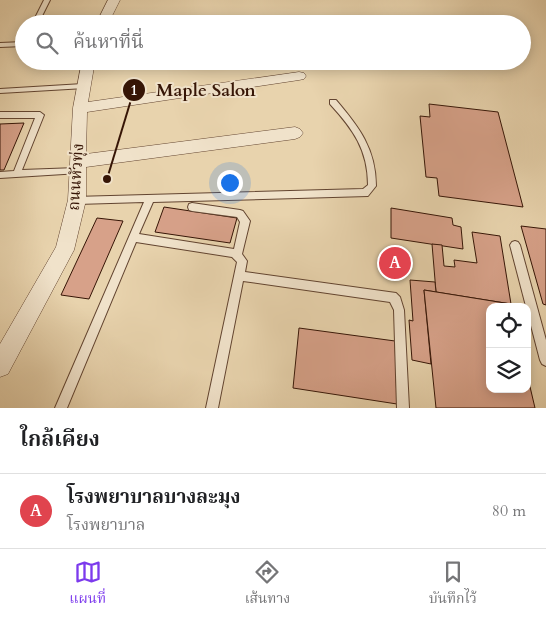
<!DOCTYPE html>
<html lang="th">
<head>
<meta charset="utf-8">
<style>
  :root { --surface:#fff; --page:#f2f2f2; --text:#202124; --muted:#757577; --line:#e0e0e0; --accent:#7c3aed }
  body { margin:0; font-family:Cardo,"Noto Serif Thai",serif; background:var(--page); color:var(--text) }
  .controls { position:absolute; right:15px; bottom:15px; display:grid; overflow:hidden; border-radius:10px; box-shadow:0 2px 12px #0003 }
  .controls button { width:45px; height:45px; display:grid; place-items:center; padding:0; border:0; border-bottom:1px solid var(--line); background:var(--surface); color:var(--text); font:25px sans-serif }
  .you { position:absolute; left:229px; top:182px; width:18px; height:18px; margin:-12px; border:4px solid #fff; border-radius:50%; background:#1a73e8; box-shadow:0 0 0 8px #1a73e833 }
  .badge { display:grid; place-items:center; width:32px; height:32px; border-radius:50%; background:var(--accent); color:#fff; font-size:16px; font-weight:700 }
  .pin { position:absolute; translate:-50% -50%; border:2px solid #fff; box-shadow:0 1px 5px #0006 }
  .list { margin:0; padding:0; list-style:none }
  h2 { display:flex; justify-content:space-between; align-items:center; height:65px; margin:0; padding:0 20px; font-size:21px }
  h2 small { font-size:16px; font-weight:400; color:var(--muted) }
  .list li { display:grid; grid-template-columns:32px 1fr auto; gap:15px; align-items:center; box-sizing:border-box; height:75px; padding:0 20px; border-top:1px solid var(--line) }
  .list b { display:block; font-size:19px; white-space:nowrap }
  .list p { margin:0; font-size:16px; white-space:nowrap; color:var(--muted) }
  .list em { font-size:16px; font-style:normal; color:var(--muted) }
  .icon { flex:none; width:28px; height:28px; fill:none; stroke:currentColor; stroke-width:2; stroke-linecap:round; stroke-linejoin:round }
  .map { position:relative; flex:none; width:546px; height:408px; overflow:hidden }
  .search { position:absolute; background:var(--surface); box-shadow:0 2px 12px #0003; left:15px; right:15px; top:15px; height:55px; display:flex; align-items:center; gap:12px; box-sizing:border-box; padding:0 18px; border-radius:28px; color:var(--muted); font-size:19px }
  .sheet { height:140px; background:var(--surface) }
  nav { display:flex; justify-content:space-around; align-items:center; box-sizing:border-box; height:70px; border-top:1px solid var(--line); background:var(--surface); font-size:14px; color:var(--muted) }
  nav a { display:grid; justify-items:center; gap:2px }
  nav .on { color:var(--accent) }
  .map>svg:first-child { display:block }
</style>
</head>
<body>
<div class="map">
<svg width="546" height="408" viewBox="0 0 546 408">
  <rect width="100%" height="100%" fill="#e8d3ad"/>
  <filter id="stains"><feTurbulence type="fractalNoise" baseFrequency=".004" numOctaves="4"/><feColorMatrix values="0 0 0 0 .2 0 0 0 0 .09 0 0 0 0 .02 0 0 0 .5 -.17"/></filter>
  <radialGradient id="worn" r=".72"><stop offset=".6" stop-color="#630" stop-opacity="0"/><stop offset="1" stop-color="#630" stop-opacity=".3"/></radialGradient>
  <g fill="#d7a189" stroke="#361506">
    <path d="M429 104 498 112 523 207 439 196 437 178 426 177 420 116 430 117Z"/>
    <path d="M24 123 4 170H0V124Z"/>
    <path d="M164 207 237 218 230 243 155 232Z"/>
    <path d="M391 208 452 218 453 225 461 227 463 249 391 238Z"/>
    <path d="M97 218 123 221 89 299 61 295Z"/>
    <path d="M521 226 546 229V305L543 304Z"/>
    <path d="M472 232 500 236 511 304 436 292 432 244 442 245 444 266 455 267 454 260 477 263Z"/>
    <path d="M410 280 435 282 436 292 424 290 431 364 412 360 409 320 413 321Z"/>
    <path d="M424 290 511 304 512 307H490V389H527V374L535 408H436Z"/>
    <path d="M299 328 395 341 397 404 293 388Z"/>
  </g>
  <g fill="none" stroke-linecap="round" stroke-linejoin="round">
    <defs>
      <g id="lane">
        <path d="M44 0H50L38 24H32Z"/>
        <path d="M24 42V46L0 47V43Z"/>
        <path d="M83 84H85V88L0 93V89Z"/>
        <path d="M330 100H336C359 127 376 149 376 186L368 196 153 202 139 234 234 249 240 222 237 217 192 211 189 210 188 207 189 204 192 203 240 210 243 211 250 221 242 254 247 261 245 272 396 293 400 297 404 310 409 408H397L394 310 390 302 243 281 218 408H206L237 262 232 257 136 242 67 408H55L144 202 77 204 74 203 73 200 74 197 363 189 368 185C368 150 353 129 330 104Z"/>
        <path d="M0 112H40L44 115 22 170 77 168 81 171 80 173 0 178V172L14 171 35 118H0Z"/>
        <path d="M515 241 518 242 520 245 546 340V366L542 364 540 360 510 245 512 242Z"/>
      </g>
      <g id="street">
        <path d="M108 0H120L108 24H96Z"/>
        <path d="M82 61H95L88 102 299 72 304 73 306 76 304 79 299 80 87 112 86 154 295 127 300 129 303 133 300 137 295 139 86 167V200L74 250 8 374 0 377V344L56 247 68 200 73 108Z"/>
      </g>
    </defs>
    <use href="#lane" stroke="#624430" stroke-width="2"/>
    <use href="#street" stroke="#624430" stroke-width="1"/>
    <use href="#lane" fill="#f0e2ca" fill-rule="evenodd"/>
    <use href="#street" fill="#f0e2ca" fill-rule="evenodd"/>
  </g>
  <g text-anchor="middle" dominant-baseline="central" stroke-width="4" stroke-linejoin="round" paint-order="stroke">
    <g font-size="16" fill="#361506" stroke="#f0e2ca">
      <text transform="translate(76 177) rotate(-86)">ถนนหัวทุ่ง</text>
    </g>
  </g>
  <path fill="none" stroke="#361506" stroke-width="2" d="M107 179L134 90"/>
  <g fill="#361506" stroke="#f0e2ca" stroke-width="2">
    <circle cx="107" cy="179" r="5"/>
    <circle cx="134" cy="90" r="12"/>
  </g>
  <g font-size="15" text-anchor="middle" font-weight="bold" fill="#fff">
    <text x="134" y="95">1</text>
  </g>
  <g font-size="18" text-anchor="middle" font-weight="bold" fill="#361506" stroke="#f0e2ca" stroke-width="4" stroke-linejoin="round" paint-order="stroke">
    <text x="206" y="96">Maple Salon</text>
  </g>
  <rect width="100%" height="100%" filter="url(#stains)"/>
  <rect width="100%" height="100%" fill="url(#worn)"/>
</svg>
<div class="controls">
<button><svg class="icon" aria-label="locate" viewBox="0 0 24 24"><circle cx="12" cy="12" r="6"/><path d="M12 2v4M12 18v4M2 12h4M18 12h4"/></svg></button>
<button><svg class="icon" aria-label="layers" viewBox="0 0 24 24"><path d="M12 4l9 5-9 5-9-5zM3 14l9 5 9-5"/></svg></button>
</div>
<div class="you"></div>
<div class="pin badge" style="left:395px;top:263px;background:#e0444e">A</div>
<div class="search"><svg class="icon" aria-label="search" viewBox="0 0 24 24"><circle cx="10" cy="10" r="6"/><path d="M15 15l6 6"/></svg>ค้นหาที่นี่</div>
</div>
<section class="sheet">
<h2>ใกล้เคียง<small></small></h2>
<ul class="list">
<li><span class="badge" style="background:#e0444e">A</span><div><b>โรงพยาบาลบางละมุง</b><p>โรงพยาบาล</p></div><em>80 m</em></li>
</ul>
</section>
<nav>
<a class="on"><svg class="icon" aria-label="map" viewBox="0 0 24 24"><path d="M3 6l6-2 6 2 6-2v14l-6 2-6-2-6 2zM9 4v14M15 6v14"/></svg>แผนที่</a>
<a><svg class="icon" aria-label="directions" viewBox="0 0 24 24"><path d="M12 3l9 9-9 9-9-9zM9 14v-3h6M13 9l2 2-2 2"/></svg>เส้นทาง</a>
<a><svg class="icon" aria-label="saved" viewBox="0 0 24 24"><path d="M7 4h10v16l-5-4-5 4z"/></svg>บันทึกไว้</a>
</nav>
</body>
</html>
